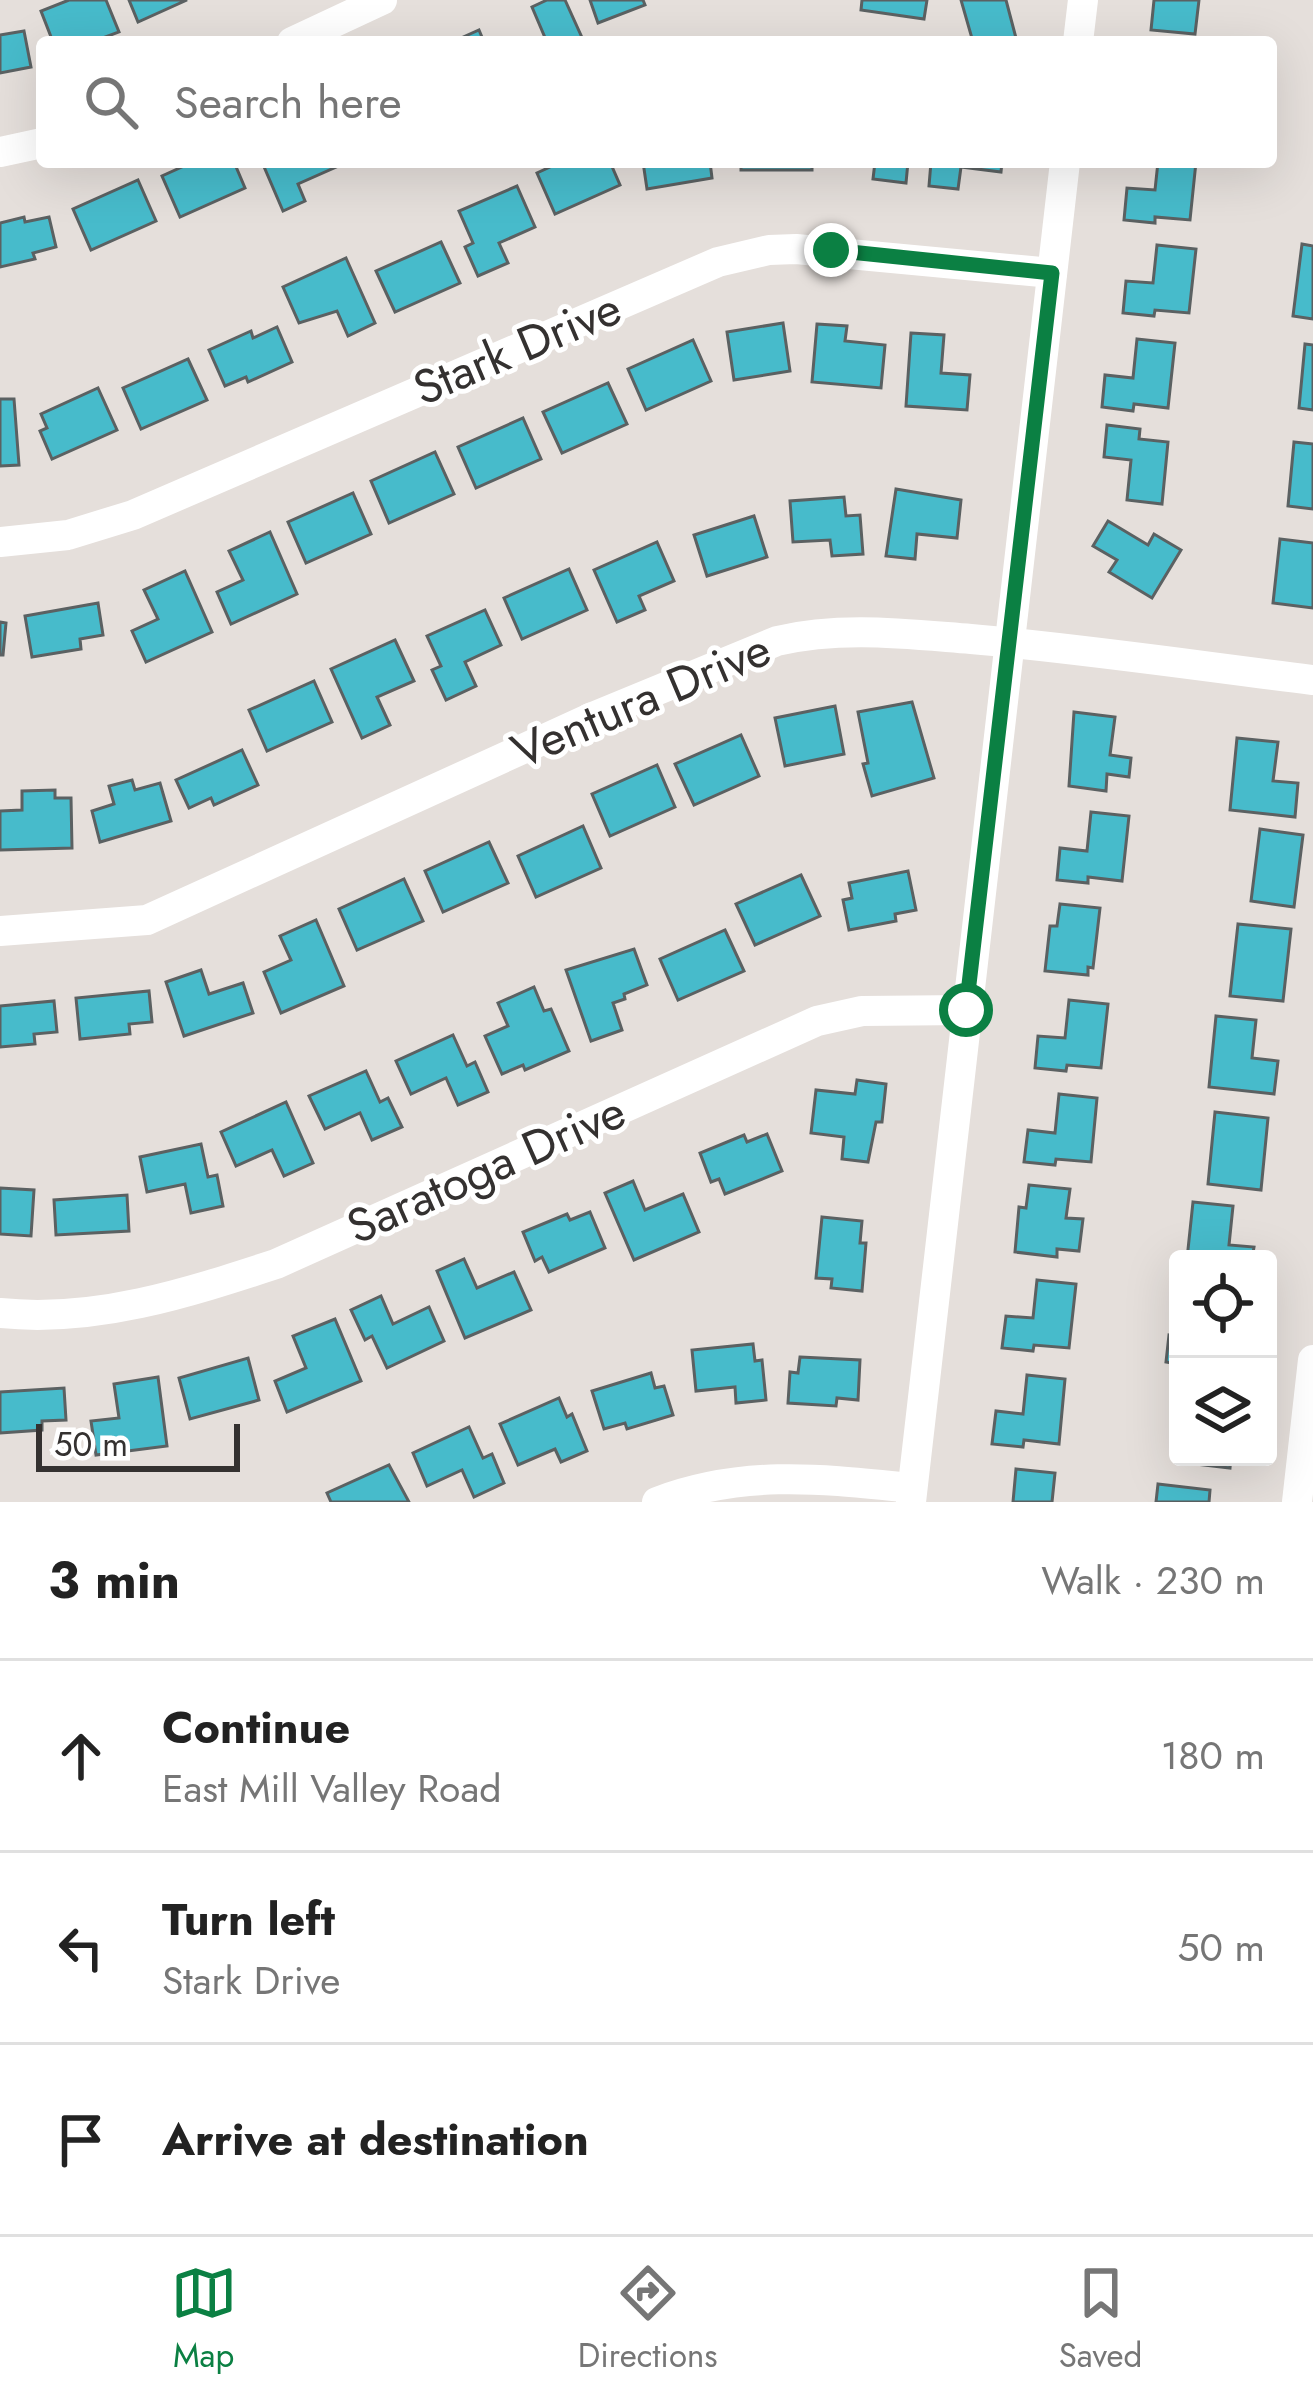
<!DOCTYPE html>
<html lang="en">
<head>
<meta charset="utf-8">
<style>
  :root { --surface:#fff; --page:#f2f2f2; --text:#222; --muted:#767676; --line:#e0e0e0; --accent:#0b8043 }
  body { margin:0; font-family:Jost,sans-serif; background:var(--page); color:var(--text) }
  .controls { position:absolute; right:36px; bottom:36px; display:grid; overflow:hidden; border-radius:12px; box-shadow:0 12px 48px #0002 }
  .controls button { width:108px; height:108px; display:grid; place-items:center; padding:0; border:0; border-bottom:3px solid var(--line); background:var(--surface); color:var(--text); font:60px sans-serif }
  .scale { position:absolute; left:36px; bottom:30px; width:204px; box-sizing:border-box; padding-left:12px; border:6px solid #343130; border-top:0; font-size:33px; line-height:42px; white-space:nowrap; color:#343130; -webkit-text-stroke:9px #fff; paint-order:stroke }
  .stop { position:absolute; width:36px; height:36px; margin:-27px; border:9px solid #0b8043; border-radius:50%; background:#fff }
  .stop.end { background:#0b8043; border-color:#fff; box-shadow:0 3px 12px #0008 }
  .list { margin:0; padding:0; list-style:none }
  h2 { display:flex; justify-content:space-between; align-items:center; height:156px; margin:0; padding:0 48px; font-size:51px }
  h2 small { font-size:39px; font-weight:400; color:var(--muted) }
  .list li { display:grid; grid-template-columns:78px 1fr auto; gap:36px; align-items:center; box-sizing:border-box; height:192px; padding:0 48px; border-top:3px solid var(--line) }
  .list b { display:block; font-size:45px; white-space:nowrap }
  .list p { margin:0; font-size:39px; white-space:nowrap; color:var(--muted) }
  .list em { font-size:39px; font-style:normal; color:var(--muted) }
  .icon { flex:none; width:66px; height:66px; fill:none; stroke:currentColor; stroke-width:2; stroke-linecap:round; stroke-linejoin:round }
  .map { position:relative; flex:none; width:1313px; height:1502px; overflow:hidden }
  .search { position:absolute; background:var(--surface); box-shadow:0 12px 48px #0002; left:36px; right:36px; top:36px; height:132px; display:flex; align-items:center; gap:30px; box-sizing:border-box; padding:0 42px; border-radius:12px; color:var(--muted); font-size:45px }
  .sheet { height:732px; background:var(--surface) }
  nav { display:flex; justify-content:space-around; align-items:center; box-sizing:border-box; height:168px; border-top:3px solid var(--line); background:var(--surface); font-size:33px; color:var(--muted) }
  nav a { display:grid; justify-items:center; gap:6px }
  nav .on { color:var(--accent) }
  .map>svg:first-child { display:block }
</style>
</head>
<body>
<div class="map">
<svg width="1313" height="1502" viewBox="0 0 1313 1502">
  <rect width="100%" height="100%" fill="#e5dfdb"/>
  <g fill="#47bbcb" stroke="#5b6162" stroke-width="3">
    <path d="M69 0H106L119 32 92 42H53L41 11Z"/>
    <path d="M129 0H187L138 22Z"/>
    <path d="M547 0H565L584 42H543L546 40 532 7Z"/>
    <path d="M590 0H643L645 5 598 23Z"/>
    <path d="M862 0H927L924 19 861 10Z"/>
    <path d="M961 0H1006L1016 38 973 42Z"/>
    <path d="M1154 0H1199L1195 34 1151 30Z"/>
    <path d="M479 30 484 42H452Z"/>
    <path d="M24 31 31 67 0 73V35Z"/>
    <path d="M193 162H234L245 188 180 217 162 176Z"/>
    <path d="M262 162H333L336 167 298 184 305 201 283 211Z"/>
    <path d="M561 162H610L620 185 555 214 537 173Z"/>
    <path d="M643 162H710L712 178 647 189Z"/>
    <rect x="741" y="162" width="71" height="8"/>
    <path d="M875 162H908L906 183 873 179Z"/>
    <path d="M931 162H1002L1001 172 961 167 958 189 929 186Z"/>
    <path d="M1158 162H1196L1190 220 1155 217V223L1124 220 1127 188 1155 190Z"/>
    <path d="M138 180 156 221 91 250 73 209Z"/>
    <path d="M517 186 535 227 499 243 508 263 478 276 465 247 473 243 459 211Z"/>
    <path d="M24 217 25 222 49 217 56 247 33 253 35 259 0 267V223Z"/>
    <path d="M441 242 460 283 395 312 376 271Z"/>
    <path d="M1302 244 1313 246V319L1293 316Z"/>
    <path d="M1157 245 1196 249 1189 313 1155 310 1154 316 1123 313 1126 281 1153 283Z"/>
    <path d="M346 258 375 323 348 336 337 311 299 323 283 287Z"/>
    <path d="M783 323 790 371 734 380 727 332Z"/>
    <path d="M817 324 847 326 845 341 885 345 881 388 812 382Z"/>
    <path d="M277 327 292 362 248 382 246 377 225 386 209 350 251 331 253 338Z"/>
    <path d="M911 333 944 335 941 373 970 375 967 410 906 406Z"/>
    <path d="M1137 339 1175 343 1168 408 1134 404 1133 411 1102 407 1105 375 1133 378Z"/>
    <path d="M693 340 711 381 646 410 628 369Z"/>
    <path d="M1305 344 1313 345V410L1299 408Z"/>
    <path d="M188 359 207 400 141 429 123 388Z"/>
    <path d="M608 383 627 424 562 453 543 412Z"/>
    <path d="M98 388 117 430 52 459 40 431 47 428 41 414Z"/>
    <path d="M0 399H14L19 465 0 466Z"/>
    <path d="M523 418 541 459 476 488 458 447Z"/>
    <path d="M1107 425 1140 429 1139 439 1168 442 1162 504 1127 500 1131 460 1104 457Z"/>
    <path d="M1294 442 1313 444V509L1288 506Z"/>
    <path d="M435 452 454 494 389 523 371 481Z"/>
    <path d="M896 489 961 500 957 538 917 534 915 559 886 556Z"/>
    <path d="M353 493 371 534 306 563 288 522Z"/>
    <path d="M844 497 846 516 860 515 863 554 832 556 830 540 793 542 790 501Z"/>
    <path d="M754 516 767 557 707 576 694 535Z"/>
    <path d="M1108 521 1148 545 1154 534 1181 550 1152 598 1109 572 1117 560 1093 546Z"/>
    <path d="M270 532 297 594 231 624 217 592 243 580 229 551Z"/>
    <path d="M1280 539 1313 543V608L1273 603Z"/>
    <path d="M657 542 674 581 639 596 645 610 617 622 594 570Z"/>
    <path d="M569 569 587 610 522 639 504 598Z"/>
    <path d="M185 571 212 632 146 662 132 631 158 619 144 590Z"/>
    <path d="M98 603 103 635 80 639 81 649 32 657 25 616Z"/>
    <path d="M485 610 501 645 465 662 476 686 446 700 432 670 441 666 427 636Z"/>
    <path d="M0 622 6 623 3 655H0Z"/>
    <path d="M395 640 414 681 377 697 390 725 362 738 331 669Z"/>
    <path d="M314 681 332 722 267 751 249 710Z"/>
    <path d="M912 702 934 778 872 796 863 764 868 763 858 712Z"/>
    <path d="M835 706 844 754 785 766 775 718Z"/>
    <path d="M1074 712 1115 717 1110 755 1131 758 1129 777 1107 774 1106 791 1069 786Z"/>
    <path d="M741 735 759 776 694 805 675 764Z"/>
    <path d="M1237 738 1278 742 1273 781 1298 783 1295 817 1230 810Z"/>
    <path d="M242 750 258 785 214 805 211 798 189 808 176 780Z"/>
    <path d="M657 765 675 807 610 836 592 794Z"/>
    <path d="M132 780 135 790 160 783 171 821 100 842 92 811 114 804 109 786Z"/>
    <path d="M55 790V798H71L72 848 0 850V811L22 810V791Z"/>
    <path d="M1091 812 1129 816 1122 881 1088 877V883L1057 880 1060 848 1087 851Z"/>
    <path d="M583 826 601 868 536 897 518 856Z"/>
    <path d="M1260 829 1303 835 1294 907 1251 901Z"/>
    <path d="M489 842 508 883 443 912 425 871Z"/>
    <path d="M908 871 916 910 895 914 896 921 849 930 843 900 852 898 849 883Z"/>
    <path d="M801 875 820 916 755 945 736 904Z"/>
    <path d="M404 879 423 921 357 950 339 909Z"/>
    <path d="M1060 904 1100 908 1093 968 1088 967V975L1045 971 1050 926H1057Z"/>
    <path d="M316 920 344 986 281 1013 264 972 291 960 280 936Z"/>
    <path d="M1238 924 1291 929 1283 1001 1230 996Z"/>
    <path d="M725 930 744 971 678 1000 660 959Z"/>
    <path d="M634 949 647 985 624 994 625 999 613 1003 622 1030 591 1041 566 970Z"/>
    <path d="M201 970 209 994 243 983 253 1013 184 1036 166 982Z"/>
    <path d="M534 987 544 1011 551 1009 569 1051 525 1070 523 1065 502 1074 485 1036 508 1026 498 1003Z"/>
    <path d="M149 991 152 1022 129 1024 130 1034 80 1039 76 998Z"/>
    <path d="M1069 1000 1108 1004 1101 1068 1067 1065 1066 1071 1035 1068 1038 1036 1065 1038Z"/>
    <path d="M54 1001 57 1032 34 1034 35 1044 0 1047V1006Z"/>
    <path d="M1216 1016 1256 1020 1252 1058 1278 1061 1274 1094 1209 1087Z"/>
    <path d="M453 1035 467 1066 475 1062 488 1092 458 1105 446 1078 411 1094 396 1061Z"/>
    <path d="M366 1071 380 1102 388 1098 402 1127 372 1140 360 1113 325 1129 309 1096Z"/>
    <path d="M857 1080 886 1084 882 1122H876L868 1162 842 1159 844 1137 811 1133 816 1090 855 1094Z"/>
    <path d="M1059 1094 1097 1098 1091 1162 1056 1159 1055 1165 1024 1162 1028 1130 1055 1133Z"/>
    <path d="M286 1102 313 1163 284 1176 272 1150 236 1166 221 1132Z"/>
    <path d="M1215 1112 1268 1118 1261 1190 1208 1184Z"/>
    <path d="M767 1134 782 1171 725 1194 719 1179 711 1182 700 1153 744 1135 747 1142Z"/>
    <path d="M201 1144 208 1177 217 1175 223 1206 191 1213 185 1184 147 1192 140 1157Z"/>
    <path d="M633 1181 645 1210 683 1194 699 1232 634 1260 605 1193Z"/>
    <path d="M1029 1185 1070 1189 1066 1218 1083 1219 1079 1251 1057 1249V1257L1015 1252 1019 1207 1026 1208Z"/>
    <path d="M0 1188 34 1190 31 1236 0 1234Z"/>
    <path d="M127 1195 129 1231 56 1235 54 1200Z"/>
    <path d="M1193 1202 1233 1206 1229 1245 1254 1247 1252 1259H1187Z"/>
    <path d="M590 1212 605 1248 549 1272 542 1257 535 1261 523 1232 567 1214 570 1220Z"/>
    <path d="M822 1217 862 1221 860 1243H866L862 1291 831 1288 832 1279 816 1278Z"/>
    <path d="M464 1259 477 1288 514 1272 531 1310 465 1338 437 1271Z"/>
    <path d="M1037 1280 1076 1284 1069 1348 1034 1345 1033 1351 1002 1348 1006 1316 1033 1318Z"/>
    <path d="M381 1296 393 1324 429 1307 444 1341 387 1368 372 1336 365 1340 351 1310Z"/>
    <path d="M335 1319 361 1381 287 1412 275 1381 306 1368 293 1336Z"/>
    <path d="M1169 1335 1178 1336V1364L1166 1362Z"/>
    <path d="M753 1344 755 1361 762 1360 766 1400 736 1403 735 1387 696 1391 692 1350Z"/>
    <path d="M800 1357 860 1360 858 1400 837 1398 836 1406 788 1403 790 1372 798 1373Z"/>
    <path d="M248 1358 259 1400 190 1419 179 1378Z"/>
    <path d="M651 1373 655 1388 664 1386 673 1415 627 1429 625 1423 604 1429 592 1391Z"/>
    <path d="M1027 1375 1065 1379 1059 1444 1024 1440 1023 1447 992 1444 996 1411 1023 1414Z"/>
    <path d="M158 1377 167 1446 96 1455 91 1421 119 1418 114 1384Z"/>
    <path d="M64 1388 66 1420 42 1421V1430L0 1433V1392Z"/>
    <path d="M559 1398 567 1417 572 1414 587 1451 561 1462 555 1449 518 1465 500 1424Z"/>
    <path d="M469 1427 483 1458 492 1454 504 1483 474 1497 462 1470 427 1486 413 1453Z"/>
    <path d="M1178 1457H1231L1230 1468 1178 1462Z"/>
    <path d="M389 1465 409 1502H331L327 1493Z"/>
    <path d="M1016 1469 1055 1473 1052 1502H1013Z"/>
    <path d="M1158 1484 1210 1490 1209 1502H1156Z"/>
  </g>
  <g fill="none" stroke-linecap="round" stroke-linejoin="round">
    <g stroke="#fff" stroke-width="30">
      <path d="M292 42 382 0"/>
      <path d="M1078 42 1083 0"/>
      <path d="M0 152 42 143"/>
      <path d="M0 542 68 535 133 515 718 262 769 250 796 249 1052 273"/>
      <path d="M0 931 147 920 595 716 777 641C842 626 905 634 971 639 1085 649 1199 666 1313 680"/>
      <path d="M0 1313C95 1323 187 1293 276 1264L817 1021 862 1011 966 1010"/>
      <path d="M657 1502C743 1469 823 1479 912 1488"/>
      <path d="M911 1502 1065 162"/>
      <path d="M1297 1502 1313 1360"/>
    </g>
  </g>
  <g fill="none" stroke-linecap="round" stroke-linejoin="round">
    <path stroke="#0b8043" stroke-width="15" d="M831 250 1052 273 966 1010"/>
  </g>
  <g text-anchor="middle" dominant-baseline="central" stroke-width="10" stroke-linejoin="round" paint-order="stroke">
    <g font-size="48" fill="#343130" stroke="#fff">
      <text transform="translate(517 348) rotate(-23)">Stark Drive</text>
      <text transform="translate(641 700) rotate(-23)">Ventura Drive</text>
      <text transform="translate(486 1169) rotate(-24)">Saratoga Drive</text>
    </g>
  </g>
</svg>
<div class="controls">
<button><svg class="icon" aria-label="locate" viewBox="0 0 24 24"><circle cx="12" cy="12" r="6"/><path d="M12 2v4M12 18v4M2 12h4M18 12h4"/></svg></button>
<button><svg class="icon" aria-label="layers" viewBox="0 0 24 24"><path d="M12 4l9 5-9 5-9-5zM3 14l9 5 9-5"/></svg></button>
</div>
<div class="scale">50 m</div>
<div class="stop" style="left:966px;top:1010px"></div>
<div class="stop end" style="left:831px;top:250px"></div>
<div class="search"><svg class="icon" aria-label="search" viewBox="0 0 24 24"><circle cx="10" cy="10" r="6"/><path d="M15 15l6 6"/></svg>Search here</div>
</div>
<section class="sheet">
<h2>3 min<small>Walk · 230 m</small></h2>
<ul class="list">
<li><svg class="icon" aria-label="ahead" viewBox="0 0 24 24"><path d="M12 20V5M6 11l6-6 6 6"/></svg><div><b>Continue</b><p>East Mill Valley Road</p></div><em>180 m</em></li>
<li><svg class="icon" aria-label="left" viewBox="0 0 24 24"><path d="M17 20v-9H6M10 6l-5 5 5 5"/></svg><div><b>Turn left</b><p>Stark Drive</p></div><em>50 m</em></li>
<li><svg class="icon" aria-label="arrive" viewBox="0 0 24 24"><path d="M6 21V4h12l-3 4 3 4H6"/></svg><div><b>Arrive at destination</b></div></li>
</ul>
</section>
<nav>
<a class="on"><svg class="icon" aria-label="map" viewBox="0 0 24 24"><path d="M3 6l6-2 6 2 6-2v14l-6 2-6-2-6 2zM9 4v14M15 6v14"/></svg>Map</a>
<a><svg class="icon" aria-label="directions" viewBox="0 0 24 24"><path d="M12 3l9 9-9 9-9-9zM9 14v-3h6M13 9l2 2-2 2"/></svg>Directions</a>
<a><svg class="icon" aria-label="saved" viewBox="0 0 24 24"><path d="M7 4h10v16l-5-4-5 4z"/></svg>Saved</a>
</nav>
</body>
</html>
